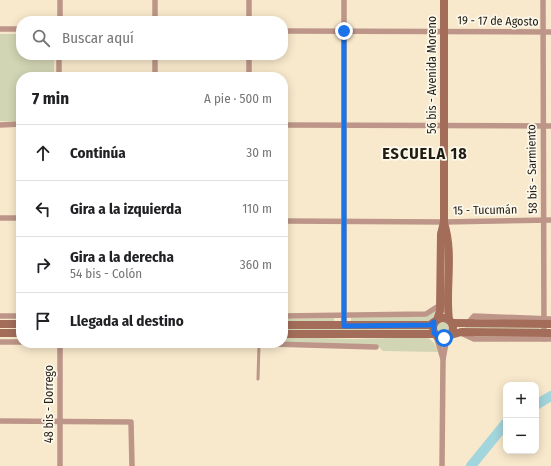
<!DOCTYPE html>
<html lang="es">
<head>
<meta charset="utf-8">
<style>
  :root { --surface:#fff; --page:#f2f2f2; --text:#202124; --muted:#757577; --line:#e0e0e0 }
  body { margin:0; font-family:"Fira Sans Condensed",sans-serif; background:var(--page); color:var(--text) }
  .controls { position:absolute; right:12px; bottom:12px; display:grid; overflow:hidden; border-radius:8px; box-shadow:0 2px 10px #0003 }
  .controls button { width:36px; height:36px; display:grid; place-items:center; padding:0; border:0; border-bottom:1px solid var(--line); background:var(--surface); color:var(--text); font:20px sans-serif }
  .stop { position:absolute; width:12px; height:12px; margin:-9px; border:3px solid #1a73e8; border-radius:50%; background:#fff }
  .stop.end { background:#1a73e8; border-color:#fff; box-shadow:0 1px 4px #0008 }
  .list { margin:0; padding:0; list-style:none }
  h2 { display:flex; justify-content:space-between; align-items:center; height:52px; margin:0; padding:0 16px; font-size:17px }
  h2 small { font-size:13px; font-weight:400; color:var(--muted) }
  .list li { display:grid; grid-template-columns:26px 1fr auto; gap:12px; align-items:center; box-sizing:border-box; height:56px; padding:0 16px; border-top:1px solid var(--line) }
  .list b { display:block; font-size:15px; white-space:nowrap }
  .list p { margin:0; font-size:13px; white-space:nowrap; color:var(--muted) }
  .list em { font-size:13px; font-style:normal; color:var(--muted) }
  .icon { flex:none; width:22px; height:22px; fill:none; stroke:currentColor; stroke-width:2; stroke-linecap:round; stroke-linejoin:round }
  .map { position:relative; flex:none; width:551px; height:466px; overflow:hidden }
  .search { position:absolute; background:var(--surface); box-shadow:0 2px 10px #0003; left:16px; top:16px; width:272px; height:44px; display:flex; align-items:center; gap:10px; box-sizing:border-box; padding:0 14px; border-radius:16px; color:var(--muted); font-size:15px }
  .panel { position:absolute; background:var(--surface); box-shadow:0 2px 10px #0003; left:16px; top:72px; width:272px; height:276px; border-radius:16px }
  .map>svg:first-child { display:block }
</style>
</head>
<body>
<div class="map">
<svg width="551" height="466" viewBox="0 0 551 466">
  <rect width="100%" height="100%" fill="#f8e9cc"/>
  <g fill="#d2d5b4">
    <path d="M0 34H21V55H54V77H21V122L0 121Z"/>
    <path d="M436 310 434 317 428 322 351 324V318L427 316Z"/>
    <path d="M334 318V323L283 322V319Z"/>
    <circle cx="443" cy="328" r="7"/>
    <path d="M465 326 539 327 540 329 465 330Z"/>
    <path d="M283 327 430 328V331H283Z"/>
    <path d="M283 337 354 339 427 337 434 343 438 352 383 351 377 345 283 343Z"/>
  </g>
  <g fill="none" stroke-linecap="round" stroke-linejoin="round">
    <g stroke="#a3d5dd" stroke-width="10">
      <path d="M536 405 551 396"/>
      <path d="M471 466 506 423"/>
    </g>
    <path stroke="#bd9689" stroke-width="3" d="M258 379 259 344"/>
    <g stroke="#bd9689" stroke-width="5.5">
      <path d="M344 0V326"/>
      <path d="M543 0 544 339"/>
      <path d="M60 21V0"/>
      <path d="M155 21V0"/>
      <path d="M249 21V0"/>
      <path d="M0 29H21"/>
      <path d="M283 31 551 32"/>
      <path d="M249 55V77"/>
      <path d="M59 77V55"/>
      <path d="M155 77V55"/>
      <path d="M0 125 21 124"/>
      <path d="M283 125 551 126"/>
      <path d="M0 218H21"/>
      <path d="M283 221 444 222 551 220"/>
      <path d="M0 316H21"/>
      <path d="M283 316 426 314 440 305"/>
      <path d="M468 323 474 316 551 319"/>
      <path d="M461 333 474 339H551"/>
      <path d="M436 336 443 359"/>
      <path d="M0 342H21"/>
      <path d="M236 343 376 347"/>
      <path d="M0 421 131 422 132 466"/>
      <path d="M60 466V343"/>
      <path d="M442 466 443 359 447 338"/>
    </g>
    <g stroke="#a46d5a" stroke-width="8">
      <path d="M444 223C454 254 445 288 449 320"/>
      <circle cx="443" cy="328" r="10"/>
      <path d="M437 320 440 311 441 234 444 222V0"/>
      <path d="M452 323 551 324"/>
      <path d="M0 324H21"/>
      <path d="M283 325H430L434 322"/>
      <path d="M0 333H21"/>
      <path d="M283 334H435"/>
      <path d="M451 335 461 332 551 333"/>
    </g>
  </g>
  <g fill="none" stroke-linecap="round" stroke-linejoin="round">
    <path stroke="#1a73e8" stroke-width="5" d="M344 31V326L430 325 434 322V333L440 338H444"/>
  </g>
  <g text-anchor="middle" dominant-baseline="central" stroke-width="3.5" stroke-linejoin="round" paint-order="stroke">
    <g font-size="12" fill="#211c11" stroke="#fdf8ec">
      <text transform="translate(498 21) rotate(1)">19 - 17 de Agosto</text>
      <text transform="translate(432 75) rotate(-90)">56 bis - Avenida Moreno</text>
      <text transform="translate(532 169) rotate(-91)">58 bis - Sarmiento</text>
      <text transform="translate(485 210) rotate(-1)">15 - Tucumán</text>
      <text transform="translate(49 404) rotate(-90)">48 bis - Dorrego</text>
    </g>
    <g font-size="16" font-weight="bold" letter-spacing="1" fill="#211c11" stroke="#fdf8ec">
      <text x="425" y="153">ESCUELA 18</text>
    </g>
  </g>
</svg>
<div class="controls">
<button>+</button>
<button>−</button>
</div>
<div class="stop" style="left:444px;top:338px"></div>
<div class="stop end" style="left:344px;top:31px"></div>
<div class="search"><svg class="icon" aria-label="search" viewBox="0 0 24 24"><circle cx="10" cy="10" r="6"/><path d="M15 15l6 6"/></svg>Buscar aquí</div>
<section class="panel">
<h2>7 min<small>A pie · 500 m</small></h2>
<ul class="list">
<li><svg class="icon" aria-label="ahead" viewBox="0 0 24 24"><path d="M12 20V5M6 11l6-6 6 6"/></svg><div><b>Continúa</b></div><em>30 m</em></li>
<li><svg class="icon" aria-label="left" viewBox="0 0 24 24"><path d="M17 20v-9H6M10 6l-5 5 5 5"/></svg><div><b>Gira a la izquierda</b></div><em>110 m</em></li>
<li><svg class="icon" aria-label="right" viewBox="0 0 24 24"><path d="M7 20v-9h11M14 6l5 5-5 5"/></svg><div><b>Gira a la derecha</b><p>54 bis - Colón</p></div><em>360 m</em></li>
<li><svg class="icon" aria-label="arrive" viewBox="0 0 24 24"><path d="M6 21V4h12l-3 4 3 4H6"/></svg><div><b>Llegada al destino</b></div></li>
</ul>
</section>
</div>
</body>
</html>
